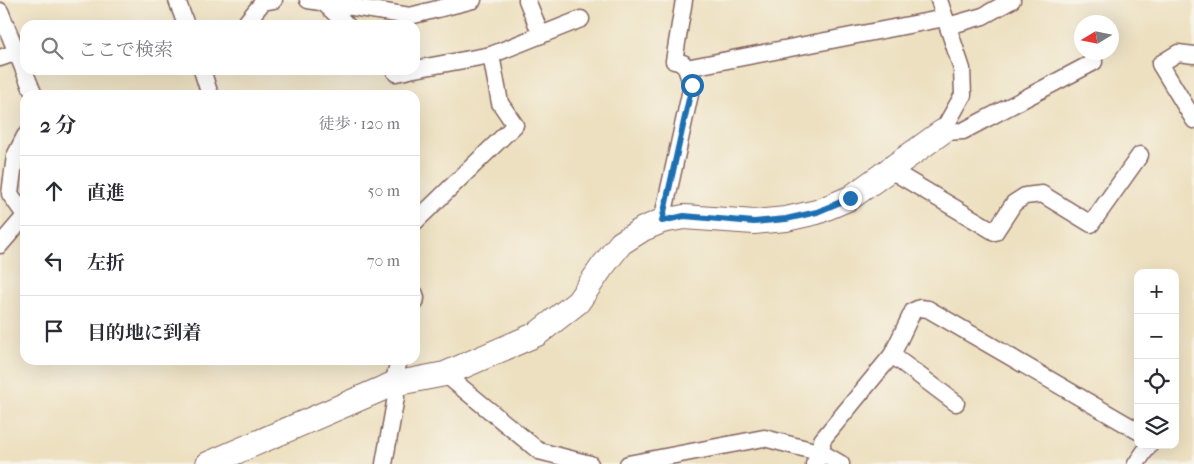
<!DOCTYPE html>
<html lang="ja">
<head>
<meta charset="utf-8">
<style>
  :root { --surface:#fff; --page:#f7f7f7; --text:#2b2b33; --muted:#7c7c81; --line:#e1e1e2 }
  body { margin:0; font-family:"IM FELL French Canon","Noto Serif JP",serif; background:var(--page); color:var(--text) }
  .controls { position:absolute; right:15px; bottom:15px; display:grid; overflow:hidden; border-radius:10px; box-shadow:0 5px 20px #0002 }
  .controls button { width:45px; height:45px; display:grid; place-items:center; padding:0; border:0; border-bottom:1px solid var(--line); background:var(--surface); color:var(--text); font:25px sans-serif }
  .compass { position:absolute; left:1074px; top:15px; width:45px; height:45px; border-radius:50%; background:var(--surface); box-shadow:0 5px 20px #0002; rotate:260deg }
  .stop { position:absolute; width:15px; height:15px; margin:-11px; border:4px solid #1f6fb2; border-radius:50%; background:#fff }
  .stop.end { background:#1f6fb2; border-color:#fff; box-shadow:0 1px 5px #0008 }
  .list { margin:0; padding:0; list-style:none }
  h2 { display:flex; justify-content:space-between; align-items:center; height:65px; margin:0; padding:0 20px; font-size:21px }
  h2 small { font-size:16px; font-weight:400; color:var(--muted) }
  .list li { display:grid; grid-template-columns:32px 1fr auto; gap:15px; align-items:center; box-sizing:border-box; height:70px; padding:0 20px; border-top:1px solid var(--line) }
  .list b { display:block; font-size:19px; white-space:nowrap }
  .list em { font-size:16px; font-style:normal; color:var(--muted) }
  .icon { flex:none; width:28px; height:28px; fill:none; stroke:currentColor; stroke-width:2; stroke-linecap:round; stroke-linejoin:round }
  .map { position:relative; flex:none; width:1194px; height:464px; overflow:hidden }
  .search { position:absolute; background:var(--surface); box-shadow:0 5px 20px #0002; left:20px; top:20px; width:400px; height:55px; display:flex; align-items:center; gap:12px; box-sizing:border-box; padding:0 18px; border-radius:15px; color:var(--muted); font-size:19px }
  .panel { position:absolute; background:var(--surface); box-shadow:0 5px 20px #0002; left:20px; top:90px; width:400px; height:275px; border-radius:15px }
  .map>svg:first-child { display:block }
</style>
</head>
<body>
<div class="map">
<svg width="1194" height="464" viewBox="0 0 1194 464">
  <rect width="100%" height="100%" fill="#f7f3e8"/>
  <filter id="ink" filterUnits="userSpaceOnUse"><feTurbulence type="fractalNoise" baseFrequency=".02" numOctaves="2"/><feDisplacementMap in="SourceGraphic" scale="10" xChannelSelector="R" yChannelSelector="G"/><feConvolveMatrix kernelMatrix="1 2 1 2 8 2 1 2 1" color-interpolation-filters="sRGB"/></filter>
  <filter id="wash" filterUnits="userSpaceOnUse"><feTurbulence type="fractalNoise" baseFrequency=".0096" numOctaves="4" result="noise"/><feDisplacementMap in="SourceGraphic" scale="20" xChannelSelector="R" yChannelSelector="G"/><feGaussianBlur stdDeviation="1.12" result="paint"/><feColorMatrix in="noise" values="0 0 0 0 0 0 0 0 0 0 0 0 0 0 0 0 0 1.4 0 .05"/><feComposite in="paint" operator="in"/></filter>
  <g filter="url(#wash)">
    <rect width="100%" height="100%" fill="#ede0c0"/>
  </g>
  <g filter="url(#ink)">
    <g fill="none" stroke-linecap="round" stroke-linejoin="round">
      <defs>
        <g id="street">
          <path d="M177 0 186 25"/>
          <path d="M308 0 410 16 473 0"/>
          <path d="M527 0 541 35"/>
          <path d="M939 0 962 69 963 95 942 132"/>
          <path d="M323 2 347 25"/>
          <path d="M0 11 34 95"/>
          <path d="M244 25 263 2 274 0"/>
          <path d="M948 26 983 16 1012 0"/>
          <path d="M1194 55 1178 53 1160 64 1194 120"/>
          <path d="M0 58 17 52"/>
          <path d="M686 68 945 18"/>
          <path d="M415 69 491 55 581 19"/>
          <path d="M202 70 210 95"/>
          <path d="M394 70 396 73 410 70"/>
          <path d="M942 132 963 131 1094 62"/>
          <path d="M25 136 15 156 10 194 25 215"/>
          <path d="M889 169 995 232 1014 203 1025 196 1042 194 1091 224 1140 155"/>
          <path d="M662 221 692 85 686 68 683 63 674 61 684 0"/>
          <path d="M415 222 515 125 500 103 491 55"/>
          <path d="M0 245 25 216"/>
          <path d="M415 294 416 298 415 303"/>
          <path d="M892 355 913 311 920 308 928 309 1138 431"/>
          <path d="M445 374 539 451 590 464"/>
          <path d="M384 464 396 397 393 384 399 360"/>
          <path d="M628 464 764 438 822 453 841 464"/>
          <path d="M814 464 822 453V440L892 355 956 403"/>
          <path d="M1136 464 1149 445"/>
        </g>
        <path id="secondary" d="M208 464 393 384 445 374 537 334 578 302 602 267 621 243 643 229 662 221 684 217 754 222 786 219 817 212 850 198 942 132"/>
      </defs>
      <use href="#street" stroke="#83635f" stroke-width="19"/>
      <use href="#secondary" stroke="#83635f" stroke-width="26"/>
      <use href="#street" stroke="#fff" stroke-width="16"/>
      <use href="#secondary" stroke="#fff" stroke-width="24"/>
    </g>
  </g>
  <g fill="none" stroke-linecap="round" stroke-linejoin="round" filter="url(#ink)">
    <path stroke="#1f6fb2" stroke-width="6" d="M692 85 662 221 684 216 754 222 786 219 817 212 850 198"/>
  </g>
</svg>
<div class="controls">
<button>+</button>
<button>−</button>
<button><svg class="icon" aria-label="locate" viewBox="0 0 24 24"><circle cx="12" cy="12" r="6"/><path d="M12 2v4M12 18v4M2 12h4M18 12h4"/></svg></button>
<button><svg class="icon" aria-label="layers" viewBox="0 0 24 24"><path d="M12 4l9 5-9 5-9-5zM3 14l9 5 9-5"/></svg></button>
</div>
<svg class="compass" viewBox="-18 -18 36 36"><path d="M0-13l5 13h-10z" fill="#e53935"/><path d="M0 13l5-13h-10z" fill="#7c7c81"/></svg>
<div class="stop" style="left:692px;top:85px"></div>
<div class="stop end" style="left:850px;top:198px"></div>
<div class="search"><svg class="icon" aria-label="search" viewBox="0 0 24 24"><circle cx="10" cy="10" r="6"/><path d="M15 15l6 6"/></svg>ここで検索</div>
<section class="panel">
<h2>2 分<small>徒歩 · 120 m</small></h2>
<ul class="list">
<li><svg class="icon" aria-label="ahead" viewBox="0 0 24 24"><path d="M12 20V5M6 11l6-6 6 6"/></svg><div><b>直進</b></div><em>50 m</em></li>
<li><svg class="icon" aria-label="left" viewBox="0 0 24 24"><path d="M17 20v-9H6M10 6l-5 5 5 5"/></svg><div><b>左折</b></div><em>70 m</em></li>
<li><svg class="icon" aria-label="arrive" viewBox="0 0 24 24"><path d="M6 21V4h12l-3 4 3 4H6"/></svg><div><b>目的地に到着</b></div></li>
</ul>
</section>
</div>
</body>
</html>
